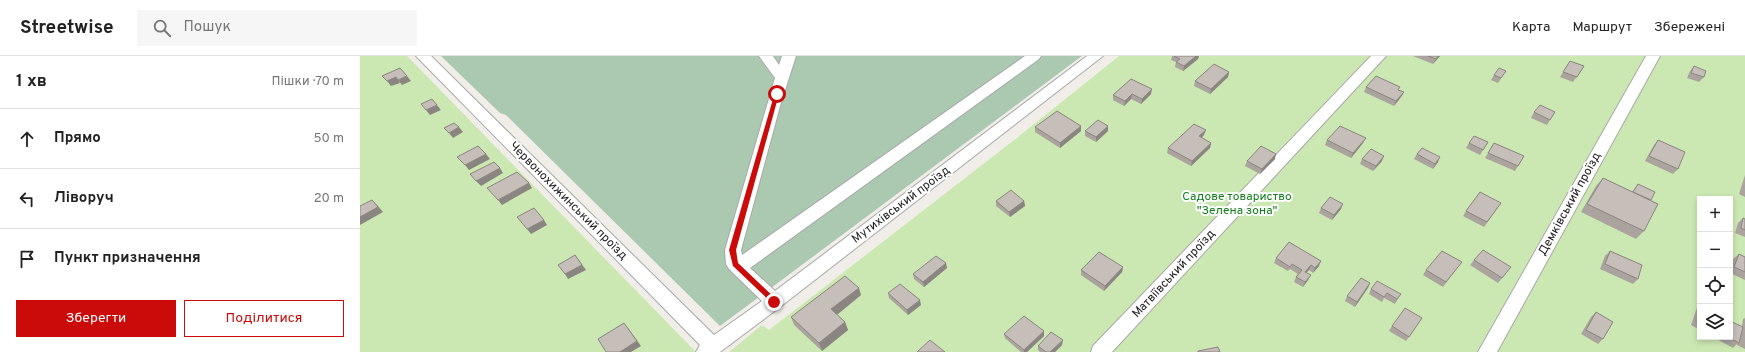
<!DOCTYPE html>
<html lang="uk">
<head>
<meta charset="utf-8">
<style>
  :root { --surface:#fff; --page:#f6f6f6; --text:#222; --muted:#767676; --line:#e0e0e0; --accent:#ca0b09 }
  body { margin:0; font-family:Overpass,sans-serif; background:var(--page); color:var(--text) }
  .controls { position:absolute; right:12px; bottom:12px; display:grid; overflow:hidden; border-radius:0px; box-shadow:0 2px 6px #0003 }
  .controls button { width:36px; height:36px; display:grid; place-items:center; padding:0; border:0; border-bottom:1px solid var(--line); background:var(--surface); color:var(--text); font:20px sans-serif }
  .stop { position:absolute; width:12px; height:12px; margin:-9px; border:3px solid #ca0b09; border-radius:50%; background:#fff }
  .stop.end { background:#ca0b09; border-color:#fff; box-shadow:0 1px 4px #0008 }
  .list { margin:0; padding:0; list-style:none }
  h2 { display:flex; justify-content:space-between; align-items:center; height:52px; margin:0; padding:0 16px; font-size:17px }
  h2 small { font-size:13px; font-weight:400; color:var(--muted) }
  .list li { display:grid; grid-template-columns:26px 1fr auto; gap:12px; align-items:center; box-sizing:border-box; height:60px; padding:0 16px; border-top:1px solid var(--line) }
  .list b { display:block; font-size:15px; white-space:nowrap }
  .list em { font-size:13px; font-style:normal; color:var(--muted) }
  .actions { display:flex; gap:8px; padding:12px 16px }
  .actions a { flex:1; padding:9px 0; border:1px solid var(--accent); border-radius:0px; text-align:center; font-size:14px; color:var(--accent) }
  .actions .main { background:var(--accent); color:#fff }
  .icon { flex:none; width:22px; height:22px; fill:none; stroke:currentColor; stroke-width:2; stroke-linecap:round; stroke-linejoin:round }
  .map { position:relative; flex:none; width:1385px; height:296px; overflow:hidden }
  header { display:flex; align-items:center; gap:24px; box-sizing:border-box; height:56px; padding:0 20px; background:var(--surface); border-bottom:1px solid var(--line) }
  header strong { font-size:19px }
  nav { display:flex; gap:22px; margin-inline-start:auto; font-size:14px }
  .search { width:280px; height:36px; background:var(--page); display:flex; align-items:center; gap:10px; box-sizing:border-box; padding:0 14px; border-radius:0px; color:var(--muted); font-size:15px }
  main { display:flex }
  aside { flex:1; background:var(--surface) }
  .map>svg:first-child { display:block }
</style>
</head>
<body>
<header>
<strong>Streetwise</strong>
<div class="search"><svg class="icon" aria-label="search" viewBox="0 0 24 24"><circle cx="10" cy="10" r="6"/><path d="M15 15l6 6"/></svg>Пошук</div>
<nav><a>Карта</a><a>Маршрут</a><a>Збережені</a></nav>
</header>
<main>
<aside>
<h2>1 хв<small>Пішки · 70 m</small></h2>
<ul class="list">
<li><svg class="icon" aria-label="ahead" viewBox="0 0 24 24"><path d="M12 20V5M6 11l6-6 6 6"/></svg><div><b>Прямо</b></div><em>50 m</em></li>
<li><svg class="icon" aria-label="left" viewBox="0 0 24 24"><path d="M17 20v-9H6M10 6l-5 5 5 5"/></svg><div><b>Ліворуч</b></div><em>20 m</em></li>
<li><svg class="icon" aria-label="arrive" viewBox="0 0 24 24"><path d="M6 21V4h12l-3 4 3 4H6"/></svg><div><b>Пункт призначення</b></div></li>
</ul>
<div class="actions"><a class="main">Зберегти</a><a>Поділитися</a></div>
</aside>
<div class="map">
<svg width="1385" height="296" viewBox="0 0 1385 296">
  <rect width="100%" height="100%" fill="#f1eee9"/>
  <g fill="#cce8b2" fill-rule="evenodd">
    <path d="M0 0H47L336 296H0Z"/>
    <path d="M759 0H1385V296H369L402 269 409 274 658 81ZM1340 143H1370V281H1340Z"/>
  </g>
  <path fill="#abc9b0" d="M81 0H722L360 270 146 59 140 57Z"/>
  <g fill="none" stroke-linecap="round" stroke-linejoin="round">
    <defs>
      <g id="lane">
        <path d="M56 0H71L354 279 402 245 369 213 366 208 365 194 415 22 399 0H413L419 9 422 0H436L420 50 381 194 382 199 665 0H681L679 3 390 212 415 235 727 0H743L420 251 360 296H336L340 289Z"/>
        <path d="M1011 0H1026L752 296H731L733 290Z"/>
        <path d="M1286 0H1300L1137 296H1118Z"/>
      </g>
    </defs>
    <use href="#lane" stroke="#a8a8a8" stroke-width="2"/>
    <use href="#lane" fill="#fff" fill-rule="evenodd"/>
  </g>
  <g fill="#aaa39e">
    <path d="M812 0H839L838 3 823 15 815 11 816 6 811 4Z"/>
    <path d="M1053 0H1080L1073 8Z"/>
    <path d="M1210 5 1224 10 1213 26 1200 21Z"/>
    <path d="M1334 10 1344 21 1339 26 1327 22 1330 15Z"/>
    <path d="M1146 15 1138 27 1131 24 1134 19Z"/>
    <path d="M869 16 868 21 850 38 834 30 835 25Z"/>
    <path d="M771 23 791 38 781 48 771 43 764 50 753 44V39Z"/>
    <path d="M1006 31 1039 34 1044 36 1041 41 1034 50 1004 36Z"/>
    <path d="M1174 56H1195L1187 69 1171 62Z"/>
    <path d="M675 71 721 75 700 92 675 76Z"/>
    <path d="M725 75H748L736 86 725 80Z"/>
    <path d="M844 79 842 82 851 87 850 92 831 110 807 97 808 92Z"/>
    <path d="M967 84 1003 87 991 102 965 89Z"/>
    <path d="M1298 84 1318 113 1313 118 1285 105 1294 89Z"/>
    <path d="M1128 86 1120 99 1106 92 1109 87Z"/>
    <path d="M1134 87 1164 100 1155 115 1125 102Z"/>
    <path d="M1057 98 1078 106 1073 113 1054 103Z"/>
    <path d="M915 103 900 118 885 110 887 105Z"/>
    <path d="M1002 103 1022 105 1013 115 1000 108Z"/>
    <path d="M1385 119V141L1379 138Z"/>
    <path d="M1243 122 1272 136 1278 128 1291 144 1284 175 1276 183 1221 156 1236 130Z"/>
    <path d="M636 145H664L665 150 650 161 636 150Z"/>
    <path d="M1141 147 1124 171 1103 160 1106 155Z"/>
    <path d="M961 152 981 153 972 164 959 157Z"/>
    <path d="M1383 162 1385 163V181L1375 177 1378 167Z"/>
    <path d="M1250 195 1278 223 1273 228 1240 213 1245 200Z"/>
    <path d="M1379 198 1385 201V224L1370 217V212L1373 203Z"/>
    <path d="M916 202 959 210 953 217 949 214 946 217 951 219 948 224 943 231 934 226 936 221 938 218 930 213 928 215 914 207Z"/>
    <path d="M1114 204 1147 216 1138 227 1110 209Z"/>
    <path d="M763 211 762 216 744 235 721 219V214Z"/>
    <path d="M1098 211 1083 231 1063 219 1066 214Z"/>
    <path d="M587 212 564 231 554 223 553 218Z"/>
    <path d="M1010 227 995 251 985 245 987 240Z"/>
    <path d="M1011 233 1041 238 1035 248 1024 242 1022 246 1009 238Z"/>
    <path d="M528 237 561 249 548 259 529 242Z"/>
    <path d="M501 239 477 259 485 266 488 274 462 295 434 269 431 261Z"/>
    <path d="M1340 243V274L1331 269Z"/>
    <path d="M1236 256 1243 283 1238 288 1221 278 1231 261Z"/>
    <path d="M1062 262 1046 285 1029 275 1032 270Z"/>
    <path d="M1385 262V293L1377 289V288L1373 292 1353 281H1370L1382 270 1383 263Z"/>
    <path d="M644 278 684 280 667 296H661L645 282Z"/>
    <path d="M702 289 695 296H680L678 294V290Z"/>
  </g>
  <g fill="#8b8581">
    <path d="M836 0H839L838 3 823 15 824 10Z"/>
    <path d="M1078 0H1080L1073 8 1076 3Z"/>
    <path d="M869 16 868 21 850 38 851 33Z"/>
    <path d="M47 20 51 25 42 29 38 24Z"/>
    <path d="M36 21 40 27 31 30 27 25Z"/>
    <path d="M792 33 791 38 781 48 782 43Z"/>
    <path d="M1044 36 1041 41 1034 50 1036 45Z"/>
    <path d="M772 38 771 43 764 50 765 45Z"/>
    <path d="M77 49 81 54 70 59 66 54Z"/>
    <path d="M721 70V75L700 92V87Z"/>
    <path d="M748 70V75L736 86V81Z"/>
    <path d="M99 71 103 76 93 82 89 77Z"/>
    <path d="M846 74 844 79 838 85 839 80Z"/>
    <path d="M1006 82 1003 87 991 102 993 97Z"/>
    <path d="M851 87 850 92 831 110 832 105Z"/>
    <path d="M126 98 130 103 109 114 105 109Z"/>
    <path d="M916 98 915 103 900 118 902 113Z"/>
    <path d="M1024 100 1022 105 1013 115 1016 110Z"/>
    <path d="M1080 101 1078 106 1073 113 1075 108Z"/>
    <path d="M140 112 143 117 121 130 116 125Z"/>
    <path d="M169 127 172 132 142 149 138 144Z"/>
    <path d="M12 144 17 149 23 156 0 169V161Z"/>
    <path d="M664 145 665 150 650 161 649 156Z"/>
    <path d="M983 148 981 153 972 164 974 159Z"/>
    <path d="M184 164 187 169 171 178 167 173Z"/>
    <path d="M215 199 226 214 208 223 205 218Z"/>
    <path d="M961 205 959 210 953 217 955 212Z"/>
    <path d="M586 207 587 212 564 231 563 226Z"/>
    <path d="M951 209 949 214 943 221 945 216Z"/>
    <path d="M763 211 762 216 744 235 745 230Z"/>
    <path d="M951 219 948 224 943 231 945 226Z"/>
    <path d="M1010 227 1008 232 995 251 997 246Z"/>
    <path d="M499 232 501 239 474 261 471 253Z"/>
    <path d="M560 244 561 249 548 259 547 254Z"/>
    <path d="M485 266 488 274 462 295 459 287Z"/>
    <path d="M268 272 281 290 271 296H260Z"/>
    <path d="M684 275V280L667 296H664V294Z"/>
    <path d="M703 284 702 289 695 296H690Z"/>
  </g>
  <g fill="#c6beb8" stroke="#8b8581">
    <path d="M814 0H836L824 10 816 6 820 3Z"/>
    <path d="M1068 0H1078L1076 3Z"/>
    <path d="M1210 5 1224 10 1217 21 1203 16Z"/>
    <path d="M854 8 869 16 851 33 835 25Z"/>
    <path d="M1334 10 1346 15 1344 21 1331 17Z"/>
    <path d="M40 12 47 20 38 24 36 21 27 25 22 20Z"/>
    <path d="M1139 12 1146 15 1141 22 1134 19Z"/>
    <path d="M1016 20 1040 31 1038 34 1044 36 1036 45 1006 31Z"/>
    <path d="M771 23 792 33 782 43 772 38 765 45 753 39Z"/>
    <path d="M72 43 77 49 66 54 61 48Z"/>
    <path d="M1180 49 1195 56 1190 64 1174 56Z"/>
    <path d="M697 55 721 70 700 87 675 71Z"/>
    <path d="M738 64 748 70 736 81 725 75Z"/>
    <path d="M94 67 99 71 89 77 84 72Z"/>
    <path d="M834 68 846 74 839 80 851 87 832 105 808 92Z"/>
    <path d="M980 70 1006 82 993 97 967 84Z"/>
    <path d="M1114 80 1128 86 1123 94 1109 87Z"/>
    <path d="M1298 84 1325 96 1318 113 1289 100Z"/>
    <path d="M1134 87 1164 100 1158 110 1128 97Z"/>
    <path d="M118 90 126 98 105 109 97 101Z"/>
    <path d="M901 90 916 98 902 113 887 105Z"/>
    <path d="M1062 92 1080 101 1075 108 1057 98Z"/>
    <path d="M1011 93 1024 100 1016 110 1002 103Z"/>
    <path d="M134 106 140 112 116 125 110 118Z"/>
    <path d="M157 116 169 127 138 144 127 132Z"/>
    <path d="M1243 122 1298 148 1284 175 1227 148Z"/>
    <path d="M1278 128 1295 136 1291 144 1273 136Z"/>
    <path d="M651 134 664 145 649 156 636 145Z"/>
    <path d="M1120 136 1141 147 1127 166 1106 155Z"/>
    <path d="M970 141 983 148 974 159 961 152Z"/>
    <path d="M12 144 18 151 0 161V150Z"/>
    <path d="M174 152 184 164 167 173 157 161Z"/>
    <path d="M1383 162 1385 163V174L1381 172Z"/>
    <path d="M929 186 961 205 955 212 951 209 945 216 951 219 945 226 936 221 942 214 932 208 930 211 916 202Z"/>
    <path d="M1123 194 1151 211 1142 222 1114 204Z"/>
    <path d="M1082 195 1102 206 1086 226 1066 214Z"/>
    <path d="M1250 195 1282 209 1278 223 1245 208Z"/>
    <path d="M739 196 763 211 745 230 721 214Z"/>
    <path d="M1379 198 1385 201V216L1374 211Z"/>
    <path d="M215 199 222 209 205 218 198 209Z"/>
    <path d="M576 200 586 207 563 226 553 218Z"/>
    <path d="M485 220 499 232 471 253 485 266 459 287 431 261Z"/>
    <path d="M1001 222 1010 227 997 246 987 240Z"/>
    <path d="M1017 225 1041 238 1037 243 1027 237 1024 241 1011 233Z"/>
    <path d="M540 228 560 244 547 254 528 237Z"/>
    <path d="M1045 252 1062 262 1049 281 1032 270Z"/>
    <path d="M1340 255V266L1337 265Z"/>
    <path d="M1236 256 1253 266 1243 283 1226 274Z"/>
    <path d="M664 260 684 275 664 294 644 278Z"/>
    <path d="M1370 265 1383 271 1379 287 1368 281H1370Z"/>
    <path d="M264 267 277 285 260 296H246L238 283Z"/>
    <path d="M691 276 703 284 690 296H686L678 290Z"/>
    <path d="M570 284 585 296H557Z"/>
    <path d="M858 291 860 296H838V295Z"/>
  </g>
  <path fill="#ca0b09" d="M415 36 419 38 376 194 378 207 417 244V248L414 249 373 210 369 194Z"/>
  <g text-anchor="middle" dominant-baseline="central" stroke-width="4" stroke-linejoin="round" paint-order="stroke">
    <g font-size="12" fill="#117e1b" stroke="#fff">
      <text x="877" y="141">Садове товариство<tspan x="877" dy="14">"Зелена зона"</tspan></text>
    </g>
    <g font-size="12" fill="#212121" stroke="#fff">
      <text transform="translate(208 145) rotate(45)">Червонохижинський проїзд</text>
      <text transform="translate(1210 148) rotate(-61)">Демківський проїзд</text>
      <text transform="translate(541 149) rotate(-37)">Мутихівський проїзд</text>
      <text transform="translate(814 218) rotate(-47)">Матвіївський проїзд</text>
    </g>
  </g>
</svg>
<div class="controls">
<button>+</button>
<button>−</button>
<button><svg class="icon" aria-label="locate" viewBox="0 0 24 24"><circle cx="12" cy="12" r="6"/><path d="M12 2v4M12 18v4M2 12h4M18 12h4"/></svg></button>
<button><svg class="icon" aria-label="layers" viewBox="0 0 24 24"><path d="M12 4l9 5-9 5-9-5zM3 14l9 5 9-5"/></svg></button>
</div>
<div class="stop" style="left:417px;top:38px"></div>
<div class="stop end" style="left:414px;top:246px"></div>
</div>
</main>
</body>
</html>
